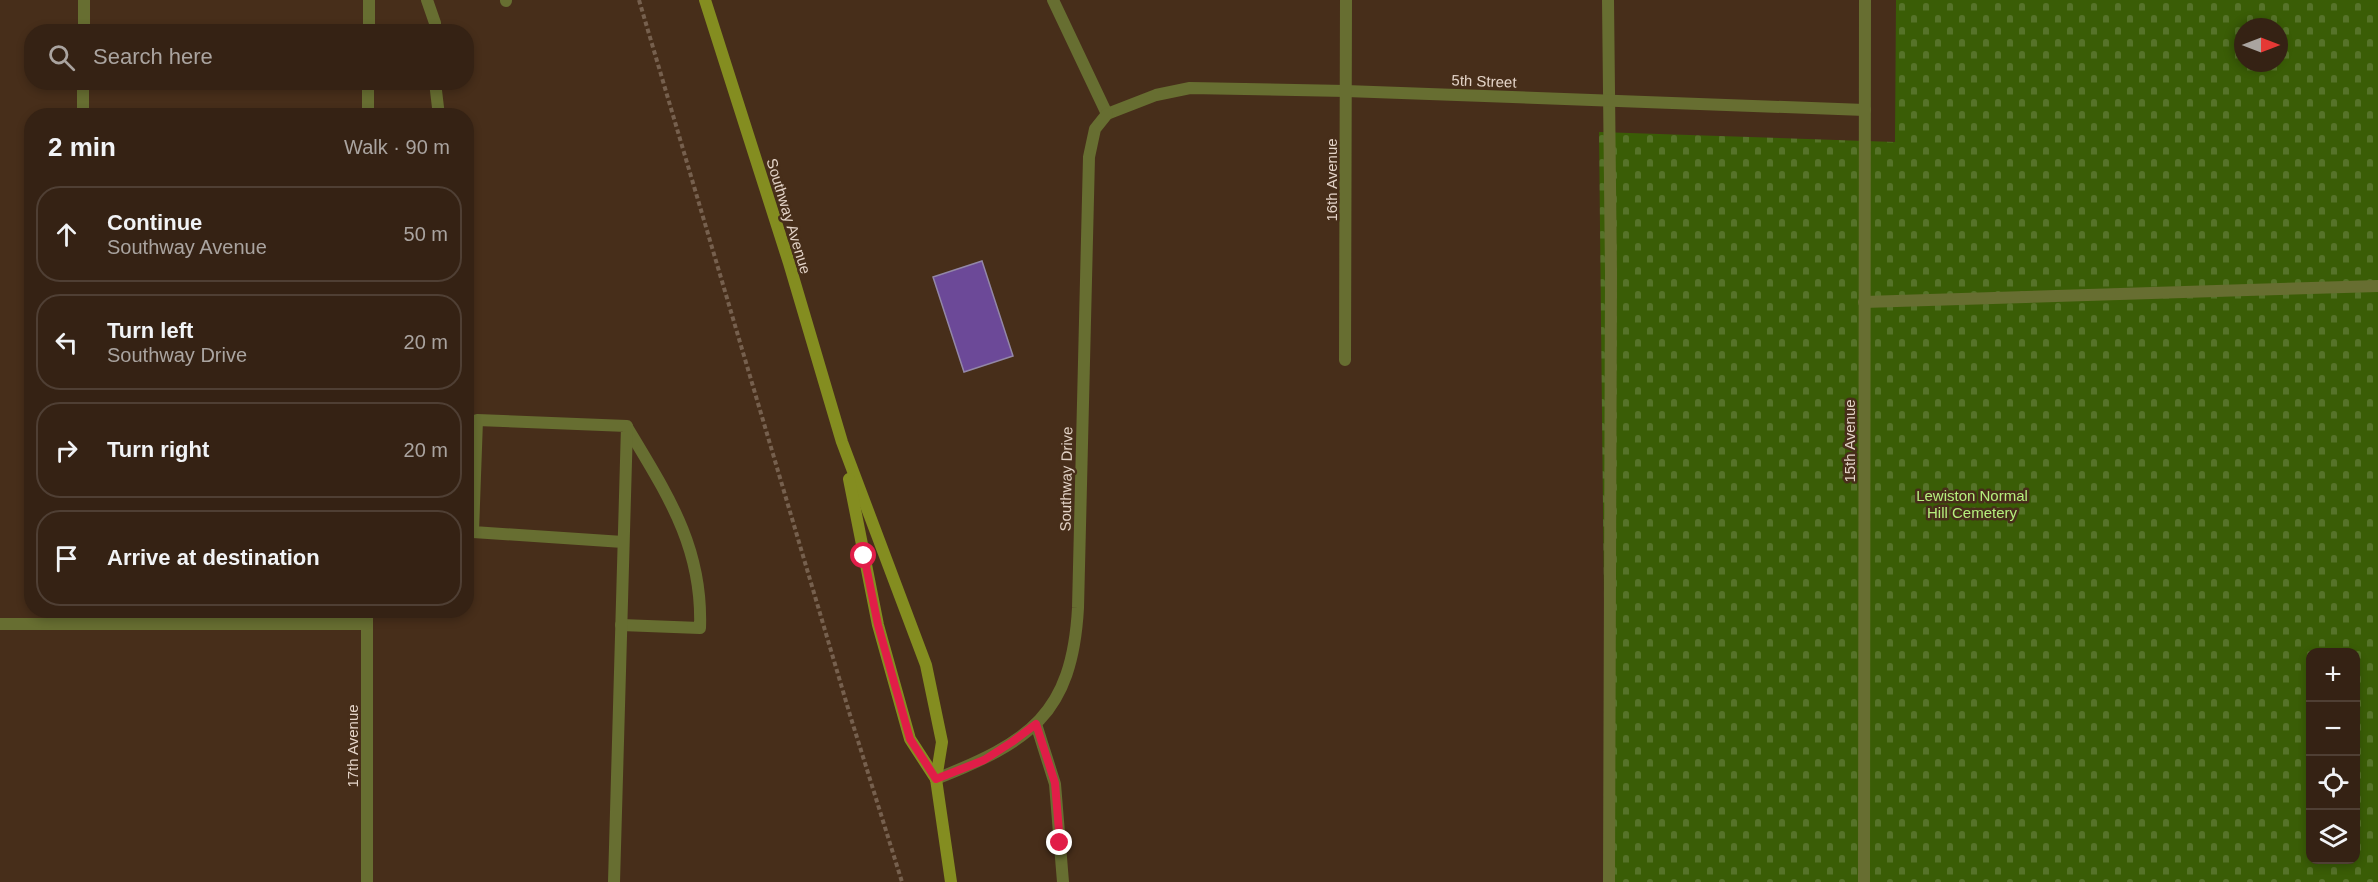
<!DOCTYPE html>
<html lang="en">
<head>
<meta charset="utf-8">
<style>
  :root { --surface:#352214; --page:#3d2a1d; --text:#f1f3f6; --muted:#aaa4a0; --line:#4f3f34 }
  body { margin:0; font-family:Arial,sans-serif; background:var(--page); color:var(--text) }
  .controls { position:absolute; right:18px; bottom:18px; display:grid; overflow:hidden; border-radius:12px; box-shadow:0 3px 9px #0003 }
  .controls button { width:54px; height:54px; display:grid; place-items:center; padding:0; border:0; border-bottom:2px solid var(--line); background:var(--surface); color:var(--text); font:30px sans-serif }
  .compass { position:absolute; left:2234px; top:18px; width:54px; height:54px; border-radius:50%; background:var(--surface); box-shadow:0 3px 9px #0003; rotate:90deg }
  .stop { position:absolute; width:18px; height:18px; margin:-14px; border:4px solid #e11d48; border-radius:50%; background:#fff }
  .stop.end { background:#e11d48; border-color:#fff; box-shadow:0 2px 6px #0008 }
  .list { margin:0; padding:0; list-style:none }
  h2 { display:flex; justify-content:space-between; align-items:center; height:78px; margin:0; padding:0 24px; font-size:26px }
  h2 small { font-size:20px; font-weight:400; color:var(--muted) }
  .list li { display:grid; grid-template-columns:39px 1fr auto; gap:18px; align-items:center; box-sizing:border-box; height:96px; margin:0 12px 12px; padding:0 12px; border:2px solid var(--line); border-radius:24px }
  .list b { display:block; font-size:22px; white-space:nowrap }
  .list p { margin:0; font-size:20px; white-space:nowrap; color:var(--muted) }
  .list em { font-size:20px; font-style:normal; color:var(--muted) }
  .icon { flex:none; width:33px; height:33px; fill:none; stroke:currentColor; stroke-width:2; stroke-linecap:round; stroke-linejoin:round }
  .map { position:relative; flex:none; width:2378px; height:882px; overflow:hidden }
  .search { position:absolute; background:var(--surface); box-shadow:0 3px 9px #0003; left:24px; top:24px; width:450px; height:66px; display:flex; align-items:center; gap:15px; box-sizing:border-box; padding:0 21px; border-radius:24px; color:var(--muted); font-size:22px }
  .panel { position:absolute; background:var(--surface); box-shadow:0 3px 9px #0003; left:24px; top:108px; width:450px; height:510px; border-radius:24px }
  .map>svg:first-child { display:block }
</style>
</head>
<body>
<div class="map">
<svg width="2378" height="882" viewBox="0 0 2378 882">
  <defs>
    <pattern id="cemetery-stones" width="16" height="16" patternUnits="userSpaceOnUse" patternTransform="scale(1.5)"><rect width="16" height="16" fill="#3a5d06"/><path d="M2 7V4a2 2 0 0 1 4 0v3zM10 15v-3a2 2 0 0 1 4 0v3z" fill="#567329"/></pattern>
  </defs>
  <rect width="100%" height="100%" fill="#472e1a"/>
  <path fill="url(#cemetery-stones)" fill-rule="evenodd" d="M1896 0H2378V882H1607L1599 132 1895 142ZM2243 27H2279V63H2243ZM2310 652H2356V860H2310Z"/>
  <path fill="#6c4998" stroke="#9387a7" stroke-width="1.5" d="M982 261 1013 356 964 372 933 277Z"/>
  <g fill="none" stroke-linecap="round" stroke-linejoin="round">
    <path stroke="#76604e" stroke-width="4" stroke-dasharray="4.5 3" stroke-linecap="butt" d="M639 0 850 715 902 882"/>
    <g stroke="#676e31" stroke-width="12">
      <path d="M427 0 435 23V32"/>
      <path d="M506 0V1"/>
      <path d="M1608 0 1611 274 1609 882"/>
      <path d="M84 32V0"/>
      <path d="M435 82 439 116"/>
      <path d="M83 116V82"/>
      <path d="M1864 302 2378 286"/>
      <path d="M82 624V610"/>
      <path d="M621 625 700 628C703 547 667 494 627 427"/>
      <path d="M1036 724 1055 784 1063 882"/>
      <path d="M614 882 627 426 477 420 473 532 623 542"/>
    </g>
    <g stroke="#676e31" stroke-width="12">
      <path d="M1053 0 1107 114"/>
      <path d="M369 32V0"/>
      <path d="M1107 114 1156 95 1190 88 1346 91 1865 110"/>
      <path d="M368 116V82"/>
      <path d="M1345 360 1346 0"/>
      <path d="M367 610V882"/>
      <path d="M0 624H366"/>
      <path d="M936 779C1029 742 1072 715 1078 608L1089 157 1095 129 1107 114"/>
      <path d="M1864 882 1865 0"/>
    </g>
    <g stroke="#848d20" stroke-width="12">
      <path d="M705 0 789 263 842 442 926 665 942 742 936 779 951 882"/>
      <path d="M849 479 878 625 910 739 936 779"/>
    </g>
  </g>
  <g fill="none" stroke-linecap="round" stroke-linejoin="round">
    <path stroke="#e11d48" stroke-width="8" d="M864 556 878 625 910 739 936 779 984 760 1012 742 1036 724 1055 783 1060 843"/>
  </g>
  <g text-anchor="middle" dominant-baseline="central" stroke-width="5" stroke-linejoin="round" paint-order="stroke">
    <g font-size="15" fill="#e3d3c7" stroke="#472e1a">
      <text transform="translate(1484 81) rotate(2)">5th Street</text>
      <text transform="translate(1331 180) rotate(-90)">16th Avenue</text>
      <text transform="translate(789 216) rotate(73)">Southway Avenue</text>
      <text transform="translate(1849 441) rotate(-90)">15th Avenue</text>
      <text transform="translate(1066 479) rotate(-89)">Southway Drive</text>
      <text transform="translate(352 746) rotate(-90)">17th Avenue</text>
    </g>
    <g font-size="15" fill="#b6ef7d" stroke="#472e1a">
      <text x="1972" y="495">Lewiston Normal<tspan x="1972" dy="17">Hill Cemetery</tspan></text>
    </g>
  </g>
</svg>
<div class="controls">
<button>+</button>
<button>−</button>
<button><svg class="icon" aria-label="locate" viewBox="0 0 24 24"><circle cx="12" cy="12" r="6"/><path d="M12 2v4M12 18v4M2 12h4M18 12h4"/></svg></button>
<button><svg class="icon" aria-label="layers" viewBox="0 0 24 24"><path d="M12 4l9 5-9 5-9-5zM3 14l9 5 9-5"/></svg></button>
</div>
<svg class="compass" viewBox="-18 -18 36 36"><path d="M0-13l5 13h-10z" fill="#e53935"/><path d="M0 13l5-13h-10z" fill="#aaa4a0"/></svg>
<div class="stop" style="left:864px;top:556px"></div>
<div class="stop end" style="left:1060px;top:843px"></div>
<div class="search"><svg class="icon" aria-label="search" viewBox="0 0 24 24"><circle cx="10" cy="10" r="6"/><path d="M15 15l6 6"/></svg>Search here</div>
<section class="panel">
<h2>2 min<small>Walk · 90 m</small></h2>
<ul class="list">
<li><svg class="icon" aria-label="ahead" viewBox="0 0 24 24"><path d="M12 20V5M6 11l6-6 6 6"/></svg><div><b>Continue</b><p>Southway Avenue</p></div><em>50 m</em></li>
<li><svg class="icon" aria-label="left" viewBox="0 0 24 24"><path d="M17 20v-9H6M10 6l-5 5 5 5"/></svg><div><b>Turn left</b><p>Southway Drive</p></div><em>20 m</em></li>
<li><svg class="icon" aria-label="right" viewBox="0 0 24 24"><path d="M7 20v-9h11M14 6l5 5-5 5"/></svg><div><b>Turn right</b></div><em>20 m</em></li>
<li><svg class="icon" aria-label="arrive" viewBox="0 0 24 24"><path d="M6 21V4h12l-3 4 3 4H6"/></svg><div><b>Arrive at destination</b></div></li>
</ul>
</section>
</div>
</body>
</html>
